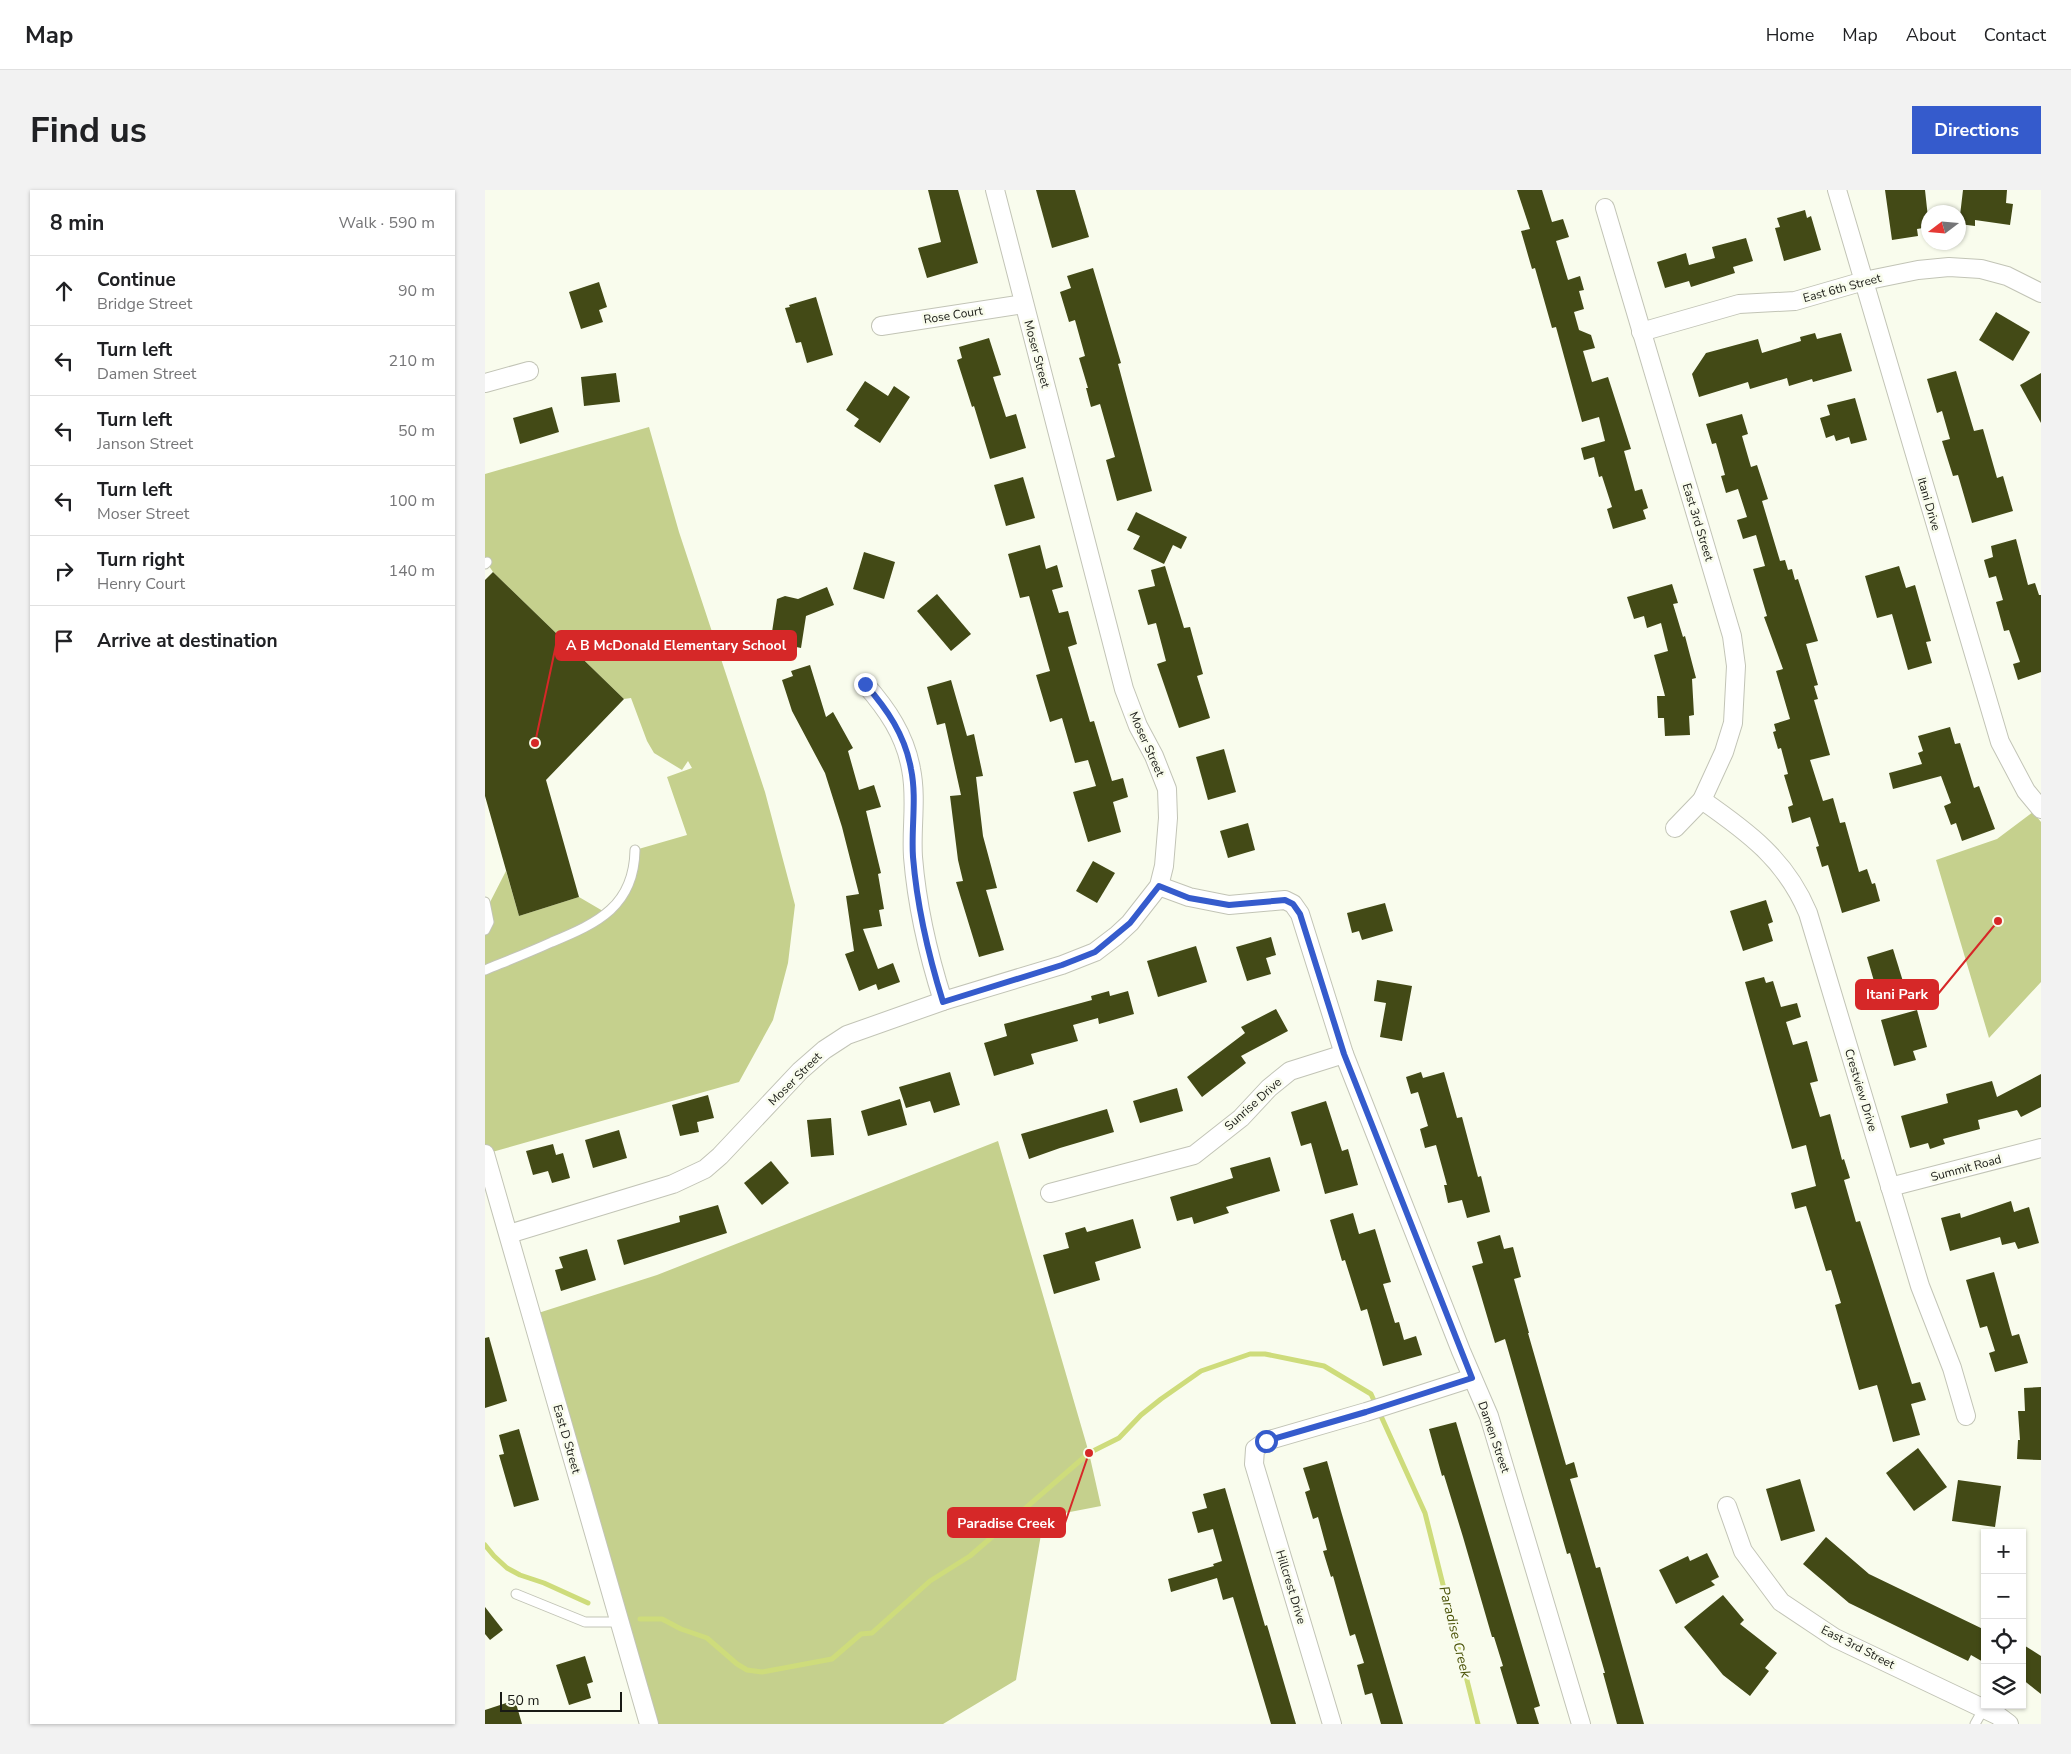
<!DOCTYPE html>
<html lang="en">
<head>
<meta charset="utf-8">
<style>
  :root { --surface:#fff; --page:#f2f2f2; --text:#202124; --muted:#757577; --line:#e0e0e0; --accent:#355bcc }
  body { margin:0; font-family:"Nunito Sans",sans-serif; background:var(--page); color:var(--text) }
  .controls { position:absolute; right:15px; bottom:15px; display:grid; overflow:hidden; border-radius:0px; box-shadow:0 1px 4px #0004 }
  .controls button { width:45px; height:45px; display:grid; place-items:center; padding:0; border:0; border-bottom:1px solid var(--line); background:var(--surface); color:var(--text); font:25px sans-serif }
  .compass { position:absolute; left:1436px; top:15px; width:45px; height:45px; border-radius:50%; background:var(--surface); box-shadow:0 1px 4px #0004; rotate:254deg }
  .scale { position:absolute; left:15px; bottom:12px; width:122px; box-sizing:border-box; padding-left:5px; border:2px solid #191a15; border-top:0; font-size:14px; line-height:18px; white-space:nowrap; color:#191a15; -webkit-text-stroke:4px #f9fced; paint-order:stroke }
  .stop { position:absolute; width:15px; height:15px; margin:-11px; border:4px solid #355bcc; border-radius:50%; background:#fff }
  .stop.end { background:#355bcc; border-color:#fff; box-shadow:0 1px 5px #0008 }
  .list { margin:0; padding:0; list-style:none }
  h2 { display:flex; justify-content:space-between; align-items:center; height:65px; margin:0; padding:0 20px; font-size:21px }
  h2 small { font-size:16px; font-weight:400; color:var(--muted) }
  .list li { display:grid; grid-template-columns:32px 1fr auto; gap:15px; align-items:center; box-sizing:border-box; height:70px; padding:0 20px; border-top:1px solid var(--line) }
  .list b { display:block; font-size:19px; white-space:nowrap }
  .list p { margin:0; font-size:16px; white-space:nowrap; color:var(--muted) }
  .list em { font-size:16px; font-style:normal; color:var(--muted) }
  .icon { flex:none; width:28px; height:28px; fill:none; stroke:currentColor; stroke-width:2; stroke-linecap:round; stroke-linejoin:round }
  .map { position:relative; flex:none; width:1556px; height:1534px; overflow:hidden; border-radius:0px }
  header { display:flex; align-items:center; gap:30px; box-sizing:border-box; height:70px; padding:0 25px; background:var(--surface); border-bottom:1px solid var(--line) }
  header strong { font-size:24px }
  nav { display:flex; gap:28px; margin-inline-start:auto; font-size:18px }
  .intro { display:flex; align-items:center; justify-content:space-between; box-sizing:border-box; height:120px; padding:0 30px }
  h1 { margin:0; font-size:35px }
  .button { padding:12px 22px; border-radius:0px; background:var(--accent); color:#fff; font-size:18px; font-weight:700 }
  main { display:flex; gap:30px; padding:0 30px }
  aside { flex:1; background:var(--surface); border-radius:0px; box-shadow:0 1px 4px #0004 }
  .map>svg:first-child { display:block }
</style>
</head>
<body>
<header>
<strong>Map</strong>
<nav><a>Home</a><a>Map</a><a>About</a><a>Contact</a></nav>
</header>
<div class="intro"><h1>Find us</h1><a class="button">Directions</a></div>
<main>
<aside>
<h2>8 min<small>Walk · 590 m</small></h2>
<ul class="list">
<li><svg class="icon" aria-label="ahead" viewBox="0 0 24 24"><path d="M12 20V5M6 11l6-6 6 6"/></svg><div><b>Continue</b><p>Bridge Street</p></div><em>90 m</em></li>
<li><svg class="icon" aria-label="left" viewBox="0 0 24 24"><path d="M17 20v-9H6M10 6l-5 5 5 5"/></svg><div><b>Turn left</b><p>Damen Street</p></div><em>210 m</em></li>
<li><svg class="icon" aria-label="left" viewBox="0 0 24 24"><path d="M17 20v-9H6M10 6l-5 5 5 5"/></svg><div><b>Turn left</b><p>Janson Street</p></div><em>50 m</em></li>
<li><svg class="icon" aria-label="left" viewBox="0 0 24 24"><path d="M17 20v-9H6M10 6l-5 5 5 5"/></svg><div><b>Turn left</b><p>Moser Street</p></div><em>100 m</em></li>
<li><svg class="icon" aria-label="right" viewBox="0 0 24 24"><path d="M7 20v-9h11M14 6l5 5-5 5"/></svg><div><b>Turn right</b><p>Henry Court</p></div><em>140 m</em></li>
<li><svg class="icon" aria-label="arrive" viewBox="0 0 24 24"><path d="M6 21V4h12l-3 4 3 4H6"/></svg><div><b>Arrive at destination</b></div></li>
</ul>
</aside>
<div class="map">
<svg width="1556" height="1534" viewBox="0 0 1556 1534">
  <rect width="100%" height="100%" fill="#f9fced"/>
  <g fill="#c5d08d">
    <path d="M164 237 194 342 280 602 310 715 303 773 288 830 254 892 0 964V712L2 718 21 681 34 726 94 707 123 724 140 704 150 660 202 645 182 587 207 578 203 571 197 580 169 563 162 551 146 508 139 509 8 382 0 370V284Z"/>
    <path d="M1548 622 1556 632V792L1504 848 1451 670 1512 649Z"/>
    <path d="M513 951 604 1263 616 1316 559 1327 531 1490 458 1534H164L47 1125 172 1085Z"/>
  </g>
  <g fill="none" stroke-linecap="round" stroke-linejoin="round">
    <g stroke="#cedc7b" stroke-width="5">
      <path d="M0 1355 9 1366 22 1378 35 1385 59 1393 103 1413"/>
      <path d="M155 1429H177L196 1439 222 1448 252 1474 262 1480 277 1482 347 1469 376 1444 387 1443 445 1391 485 1366 604 1263 634 1248 656 1225 676 1209 716 1181 765 1164H780L839 1176 886 1204 940 1323 993 1534"/>
    </g>
  </g>
  <g fill="#434a16">
    <path d="M443 0H473L493 73 442 88 433 58 456 52Z"/>
    <path d="M551 0H590L604 47 567 58Z"/>
    <path d="M1032 0H1057L1067 32 1078 29 1084 47 1071 51 1083 90 1095 86 1099 100 1094 101 1099 119 1089 122 1094 140 1106 145 1110 158 1098 161 1107 192 1123 187 1146 259 1139 261 1150 301 1157 299 1163 318 1158 320 1161 329 1128 339 1122 319 1127 317 1117 286 1114 287 1109 267 1099 270 1096 258 1120 251 1114 227 1097 232 1071 137 1067 138 1050 78 1047 79 1036 41 1045 39Z"/>
    <path d="M1400 0H1440L1444 37 1432 39 1433 46 1407 50Z"/>
    <path d="M1478 0H1522L1521 13 1528 14 1525 35 1490 30V36L1474 34Z"/>
    <path d="M1320 20 1322 28 1326 26 1336 60 1299 71 1290 38 1295 37 1292 28Z"/>
    <path d="M1261 48 1268 71 1248 77 1250 83 1206 97 1204 91 1180 98 1172 72 1201 63 1204 75 1230 68 1227 57Z"/>
    <path d="M608 78 636 173 633 174 667 301 632 311 621 270 630 267 615 214 606 217 601 198H603L594 168 600 166 590 130 584 132 575 102 586 98 582 86Z"/>
    <path d="M114 92 122 117 114 120 118 132 96 139 84 102Z"/>
    <path d="M331 107 348 165 322 173 316 152 311 153 300 118 305 117 304 115Z"/>
    <path d="M1511 122 1545 142 1528 171 1494 150Z"/>
    <path d="M1330 143 1332 149 1356 143 1367 181 1328 192 1327 189 1304 196 1302 188 1265 199 1263 192 1214 207 1207 184 1221 163 1273 149 1277 163 1316 151 1315 147Z"/>
    <path d="M504 148 516 185 508 187 521 227 531 224 541 258 505 269 489 216 487 217 472 170 477 168 474 157Z"/>
    <path d="M1471 181 1489 241 1498 239 1512 288 1518 286 1528 321 1487 333 1473 285 1468 286 1457 251 1465 249 1457 221 1452 223 1442 189Z"/>
    <path d="M131 183 135 212 99 216 96 187Z"/>
    <path d="M1556 183V233L1535 195Z"/>
    <path d="M380 191 403 206 409 196 425 207 395 253 369 236 374 229 361 220Z"/>
    <path d="M1370 208 1382 250 1366 254 1364 247 1351 251 1349 245 1341 248 1335 228 1345 225 1342 215Z"/>
    <path d="M67 217 74 242 35 254 28 228Z"/>
    <path d="M1257 224 1263 244 1257 246 1266 277 1272 275 1283 309 1277 311 1295 371 1300 370 1303 380 1307 379 1310 390 1313 389 1333 451 1321 454 1333 495 1329 496 1333 509 1329 510 1345 565 1325 570 1338 611 1348 608 1355 633 1360 632 1374 682 1382 679 1387 694 1390 693 1395 711 1357 723 1343 675 1337 677 1331 657 1334 656 1325 627 1307 633 1303 617 1308 615 1299 585 1303 584 1296 558 1293 559 1288 542 1291 541 1289 534 1305 529 1291 481 1298 479 1279 427 1282 426 1268 379 1280 376 1271 345 1258 349 1252 330 1262 327 1253 299 1241 303 1236 286 1240 285 1231 253 1227 254 1221 234Z"/>
    <path d="M538 287 550 328 521 336 509 295Z"/>
    <path d="M651 322 702 347 696 359 688 355 679 374 648 359 655 346 642 340Z"/>
    <path d="M1531 349 1543 395 1550 393 1554 405H1556V482L1533 490 1528 474 1535 472 1524 440 1519 441 1511 412 1518 410 1511 386 1504 388 1499 370 1508 367 1506 356Z"/>
    <path d="M555 355 561 379 572 375 578 397 567 400 574 423 583 421 592 454 583 457 605 532 609 531 627 591 638 588 643 607 628 612 636 642 603 652 588 602 611 596 603 570 590 573 577 528 565 532 551 485 565 481 544 406 535 408 523 364Z"/>
    <path d="M379 362 410 372 399 409 368 399Z"/>
    <path d="M680 376 699 438 705 437 718 484 712 486 725 528 694 538 672 474 681 471 671 433 663 435 653 400 670 396 666 380Z"/>
    <path d="M1414 376 1421 398 1430 395 1446 451 1441 452 1447 473 1423 480 1407 424 1392 428 1380 386Z"/>
    <path d="M8 382 139 509 61 590 94 707 34 726 0 606V390Z"/>
    <path d="M1187 394 1193 413 1188 414 1198 447 1200 446 1211 488 1207 489 1209 525 1204 526 1205 545 1180 546 1179 528H1173L1172 506H1180L1169 465 1183 461 1176 433 1162 438 1159 426 1149 429 1142 407Z"/>
    <path d="M342 397 349 415 321 426 316 458 297 454 293 443 287 442 292 409 300 406 313 409Z"/>
    <path d="M452 404 486 444 466 461 432 421Z"/>
    <path d="M325 475 341 527 348 522 368 558 363 561 374 600 389 595 396 617 381 621 396 683 393 684 399 719 394 720 397 736 378 739 393 779 408 773 415 792 393 800 391 794 374 801 360 764 369 761 361 706 374 704 357 637 340 583 307 521 297 490 308 486 306 481Z"/>
    <path d="M466 490 482 546 489 544 498 586 491 587 498 646 512 698 501 700 519 760 494 767 471 692 478 691 473 670 465 606 476 605 460 533 452 535 442 497Z"/>
    <path d="M1465 537 1470 554 1475 553 1489 598 1494 596 1510 639 1477 651 1471 633 1466 635 1459 616 1466 613 1456 586 1408 599 1404 583 1437 574 1433 563 1438 561 1433 546Z"/>
    <path d="M739 559 751 602 723 610 711 567Z"/>
    <path d="M763 633 770 660 743 668 735 641Z"/>
    <path d="M608 671 630 683 612 713 591 701Z"/>
    <path d="M1281 710 1288 732 1283 734 1288 751 1258 761 1245 721Z"/>
    <path d="M900 713 908 741 877 750 874 741 867 743 862 723Z"/>
    <path d="M786 747 791 765 781 768 786 784 762 791 751 757Z"/>
    <path d="M711 756 722 792 673 807 662 771Z"/>
    <path d="M1408 759 1420 798 1393 805 1382 767Z"/>
    <path d="M1279 787 1281 793 1288 791 1296 817 1312 813 1316 827 1301 832 1308 855 1322 851 1333 891 1325 893 1335 927 1345 924 1357 970 1359 969 1365 988 1359 990 1371 1032 1375 1031 1427 1194 1435 1192 1441 1210 1426 1214 1435 1245 1408 1252 1392 1195 1374 1200 1350 1115 1356 1113 1346 1080 1341 1081 1321 1016 1310 1019 1306 1003 1331 996 1321 955 1307 959 1260 792Z"/>
    <path d="M892 790 927 796 917 851 895 847 901 813 889 811Z"/>
    <path d="M624 801 625 806 643 801 649 824 614 834 613 828 588 835 593 851 546 864 549 874 509 886 499 853 522 846 519 834 607 810 606 806Z"/>
    <path d="M791 819 803 841 756 866 761 873 717 907 702 887 760 843 756 837Z"/>
    <path d="M1432 820 1442 857 1428 861 1431 870 1409 876 1396 830Z"/>
    <path d="M465 882 475 915 449 923 445 911 421 918 414 897Z"/>
    <path d="M936 882 938 888 959 882 972 928 977 927 993 987 996 986 1005 1022 982 1028 977 1010 963 1013 959 995H962L951 955 940 958 935 939 943 936 933 902 926 904 921 887Z"/>
    <path d="M1556 884V917L1536 927 1532 920 1493 930 1495 939 1458 949 1460 954 1445 959 1443 953 1425 958 1416 926 1463 913 1461 904 1507 891 1512 907Z"/>
    <path d="M692 898 698 921 655 933 648 911Z"/>
    <path d="M223 905 229 928 212 932 214 942 195 946 187 915Z"/>
    <path d="M415 909 422 935 383 946 376 921Z"/>
    <path d="M841 911 857 961 863 959 873 995 840 1004 826 953 816 956 806 922Z"/>
    <path d="M622 919 629 942 575 958 544 969 536 944Z"/>
    <path d="M346 928 349 965 326 967 322 930Z"/>
    <path d="M134 940 142 968 108 978 100 950Z"/>
    <path d="M68 954 71 965 78 963 85 988 67 993 63 981 48 985 41 961Z"/>
    <path d="M785 967 795 1001 741 1017 744 1023 709 1034 707 1027 692 1031 685 1007 748 988 745 978Z"/>
    <path d="M286 971 304 993 277 1015 259 993Z"/>
    <path d="M1526 1011 1529 1022 1544 1017 1554 1053 1533 1059 1530 1052 1517 1055 1515 1047 1465 1061 1456 1028 1475 1023 1476 1028Z"/>
    <path d="M233 1015 242 1043 139 1075 132 1050 195 1032 194 1026Z"/>
    <path d="M868 1023 874 1044 890 1039 906 1092 898 1094 910 1133 914 1132 919 1150 931 1146 937 1165 898 1176 882 1119 876 1121 860 1070 857 1071 845 1030Z"/>
    <path d="M648 1029 656 1058 610 1072 615 1090 569 1104 558 1065 584 1058 580 1043 600 1037 602 1042Z"/>
    <path d="M1015 1045 1019 1059 1028 1057 1036 1087 1029 1089 1044 1143H1043L1081 1275 1089 1272 1093 1287 1085 1289 1111 1378 1115 1377 1159 1534H1132L1118 1483H1120L1085 1363 1082 1364 1020 1149 1010 1153 994 1099 987 1076 998 1073 992 1052Z"/>
    <path d="M102 1059 111 1090 76 1101 70 1080 78 1078 74 1067Z"/>
    <path d="M1509 1082 1527 1146 1534 1144 1543 1173 1510 1182 1504 1163 1510 1161 1502 1136 1495 1138 1481 1090Z"/>
    <path d="M4 1147 22 1211 0 1218V1148Z"/>
    <path d="M1556 1197V1270L1532 1269 1533 1250H1535L1533 1221H1540L1539 1198Z"/>
    <path d="M971 1232 1055 1516 1049 1518 1054 1534H1032L1015 1477 1018 1476 1009 1447H1007L978 1347 959 1285 957 1286 944 1239Z"/>
    <path d="M34 1239 54 1310 29 1317 14 1265 19 1264 14 1245Z"/>
    <path d="M1433 1258 1462 1297 1429 1321 1401 1283Z"/>
    <path d="M842 1271 856 1321 918 1534H896L887 1503 880 1505 872 1475 879 1473 870 1444 865 1446 848 1386 846 1387 838 1361 842 1360 833 1327 828 1329 820 1302 825 1300 818 1278Z"/>
    <path d="M1315 1289 1330 1341 1296 1351 1281 1299Z"/>
    <path d="M1473 1290 1516 1296 1510 1337 1467 1331Z"/>
    <path d="M740 1298 780 1436 782 1435 811 1534H786L748 1407 738 1410 732 1388 686 1402 683 1389 729 1376 728 1374 737 1371 728 1339 713 1343 707 1322 722 1318 718 1304Z"/>
    <path d="M1341 1347 1384 1384 1500 1440V1473L1486 1465 1483 1471 1364 1413 1318 1374Z"/>
    <path d="M1222 1363 1234 1387 1226 1391 1230 1395 1191 1414 1174 1380 1203 1366 1205 1371Z"/>
    <path d="M1238 1405 1259 1430 1255 1434 1292 1463 1280 1478 1284 1481 1265 1506 1238 1485 1199 1437Z"/>
    <path d="M0 1417 18 1440 5 1450 0 1444Z"/>
    <path d="M1537 1454 1556 1466V1504L1537 1489Z"/>
    <path d="M100 1466 108 1492 102 1494 106 1508 84 1515 71 1475Z"/>
    <path d="M30 1510 37 1534H0V1520Z"/>
  </g>
  <g fill="none" stroke-linecap="round" stroke-linejoin="round">
    <defs>
      <g id="lane">
        <path d="M0 374 2 372"/>
        <path d="M0 712 4 732 0 740"/>
        <path d="M0 780C22 771 45 762 67 752 113 733 149 716 150 660"/>
        <path d="M31 1404 100 1432H135"/>
        <path d="M1490 1534 1499 1518"/>
      </g>
      <g id="street">
        <path d="M1352 0 1515 552 1541 601 1556 619"/>
        <path d="M1120 18 1247 446 1251 476 1248 533 1239 562 1217 610 1190 638"/>
        <path d="M396 136 539 114"/>
        <path d="M1156 142 1254 114 1310 111 1379 91 1433 80 1464 77 1496 79 1522 86 1556 103"/>
        <path d="M0 193 44 181"/>
        <path d="M380 494C402 519 420 545 426 579 432 608 426 638 428 667 432 716 443 764 458 811"/>
        <path d="M1217 610C1263 642 1301 670 1323 723L1435 1096 1467 1178 1481 1226"/>
        <path d="M674 696 704 707 744 715 800 710 808 714 815 724 859 864 976 1161 1004 1226 1096 1534"/>
        <path d="M0 964 164 1534"/>
        <path d="M1405 997 1556 958"/>
        <path d="M565 1003 709 965 756 928 784 898 805 881 859 864"/>
        <path d="M24 1044 188 994 220 979 235 966 315 881 339 860 362 845 458 811 577 775 610 762 631 746 645 733 674 696 679 676 683 628 682 599 669 566 653 536 639 499 510 0"/>
        <path d="M1242 1316 1258 1361 1296 1412 1350 1448 1512 1525 1524 1534"/>
        <path d="M847 1534 769 1274 770 1259 781 1251 881 1222 987 1188"/>
      </g>
    </defs>
    <use href="#lane" stroke="#c2c4b6" stroke-width="11"/>
    <use href="#street" stroke="#c2c4b6" stroke-width="20"/>
    <use href="#lane" stroke="#fff" stroke-width="9"/>
    <use href="#street" stroke="#fff" stroke-width="18"/>
  </g>
  <g fill="none" stroke-linecap="round" stroke-linejoin="round">
    <path stroke="#355bcc" stroke-width="6" d="M380 494C402 519 420 545 426 579 432 608 426 638 428 667 432 716 443 764 458 812L577 775 610 762 645 733 674 696 704 708 744 715 800 710 808 714 815 724 859 864 987 1188 881 1222 781 1251"/>
  </g>
  <g text-anchor="middle" dominant-baseline="central" stroke-width="5" stroke-linejoin="round" paint-order="stroke">
    <g font-size="12" fill="#191a15" stroke="#f9fced">
      <text transform="translate(1357 98) rotate(-15)">East 6th Street</text>
      <text transform="translate(468 125) rotate(-9)">Rose Court</text>
      <text transform="translate(552 164) rotate(75)">Moser Street</text>
      <text transform="translate(1444 314) rotate(74)">Itani Drive</text>
      <text transform="translate(1213 332) rotate(73)">East 3rd Street</text>
      <text transform="translate(662 554) rotate(66)">Moser Street</text>
      <text transform="translate(310 889) rotate(-45)">Moser Street</text>
      <text transform="translate(1376 900) rotate(73)">Crestview Drive</text>
      <text transform="translate(768 914) rotate(-42)">Sunrise Drive</text>
      <text transform="translate(1481 978) rotate(-15)">Summit Road</text>
      <text transform="translate(1009 1247) rotate(71)">Damen Street</text>
      <text transform="translate(82 1249) rotate(74)">East D Street</text>
      <text transform="translate(806 1397) rotate(73)">Hillcrest Drive</text>
      <text transform="translate(1373 1457) rotate(27)">East 3rd Street</text>
    </g>
    <g font-size="14" font-style="italic" fill="#4a5207" stroke="#f9fced">
      <text transform="translate(970 1442) rotate(76)">Paradise Creek</text>
    </g>
  </g>
  <path fill="none" stroke="#d62828" stroke-width="2" d="M50 553L71 455M1513 731L1453 804M604 1263L580 1333"/>
  <g fill="#d62828" stroke="#f9fced" stroke-width="2">
    <circle cx="50" cy="553" r="5"/>
    <circle cx="1513" cy="731" r="5"/>
    <circle cx="604" cy="1263" r="5"/>
  </g>
  <g fill="#d62828" stroke="#d62828" stroke-width="2">
    <rect x="71" y="441" width="240" height="29" rx="5"/>
    <rect x="1371" y="790" width="82" height="29" rx="5"/>
    <rect x="463" y="1318" width="117" height="29" rx="5"/>
  </g>
  <g font-size="14" text-anchor="middle" font-weight="bold" fill="#fff">
    <text x="191" y="460">A B McDonald Elementary School</text>
    <text x="1412" y="809">Itani Park</text>
    <text x="521" y="1338">Paradise Creek</text>
  </g>
</svg>
<div class="controls">
<button>+</button>
<button>−</button>
<button><svg class="icon" aria-label="locate" viewBox="0 0 24 24"><circle cx="12" cy="12" r="6"/><path d="M12 2v4M12 18v4M2 12h4M18 12h4"/></svg></button>
<button><svg class="icon" aria-label="layers" viewBox="0 0 24 24"><path d="M12 4l9 5-9 5-9-5zM3 14l9 5 9-5"/></svg></button>
</div>
<svg class="compass" viewBox="-18 -18 36 36"><path d="M0-13l5 13h-10z" fill="#e53935"/><path d="M0 13l5-13h-10z" fill="#757577"/></svg>
<div class="scale">50 m</div>
<div class="stop" style="left:781px;top:1251px"></div>
<div class="stop end" style="left:380px;top:494px"></div>
</div>
</main>
</body>
</html>
